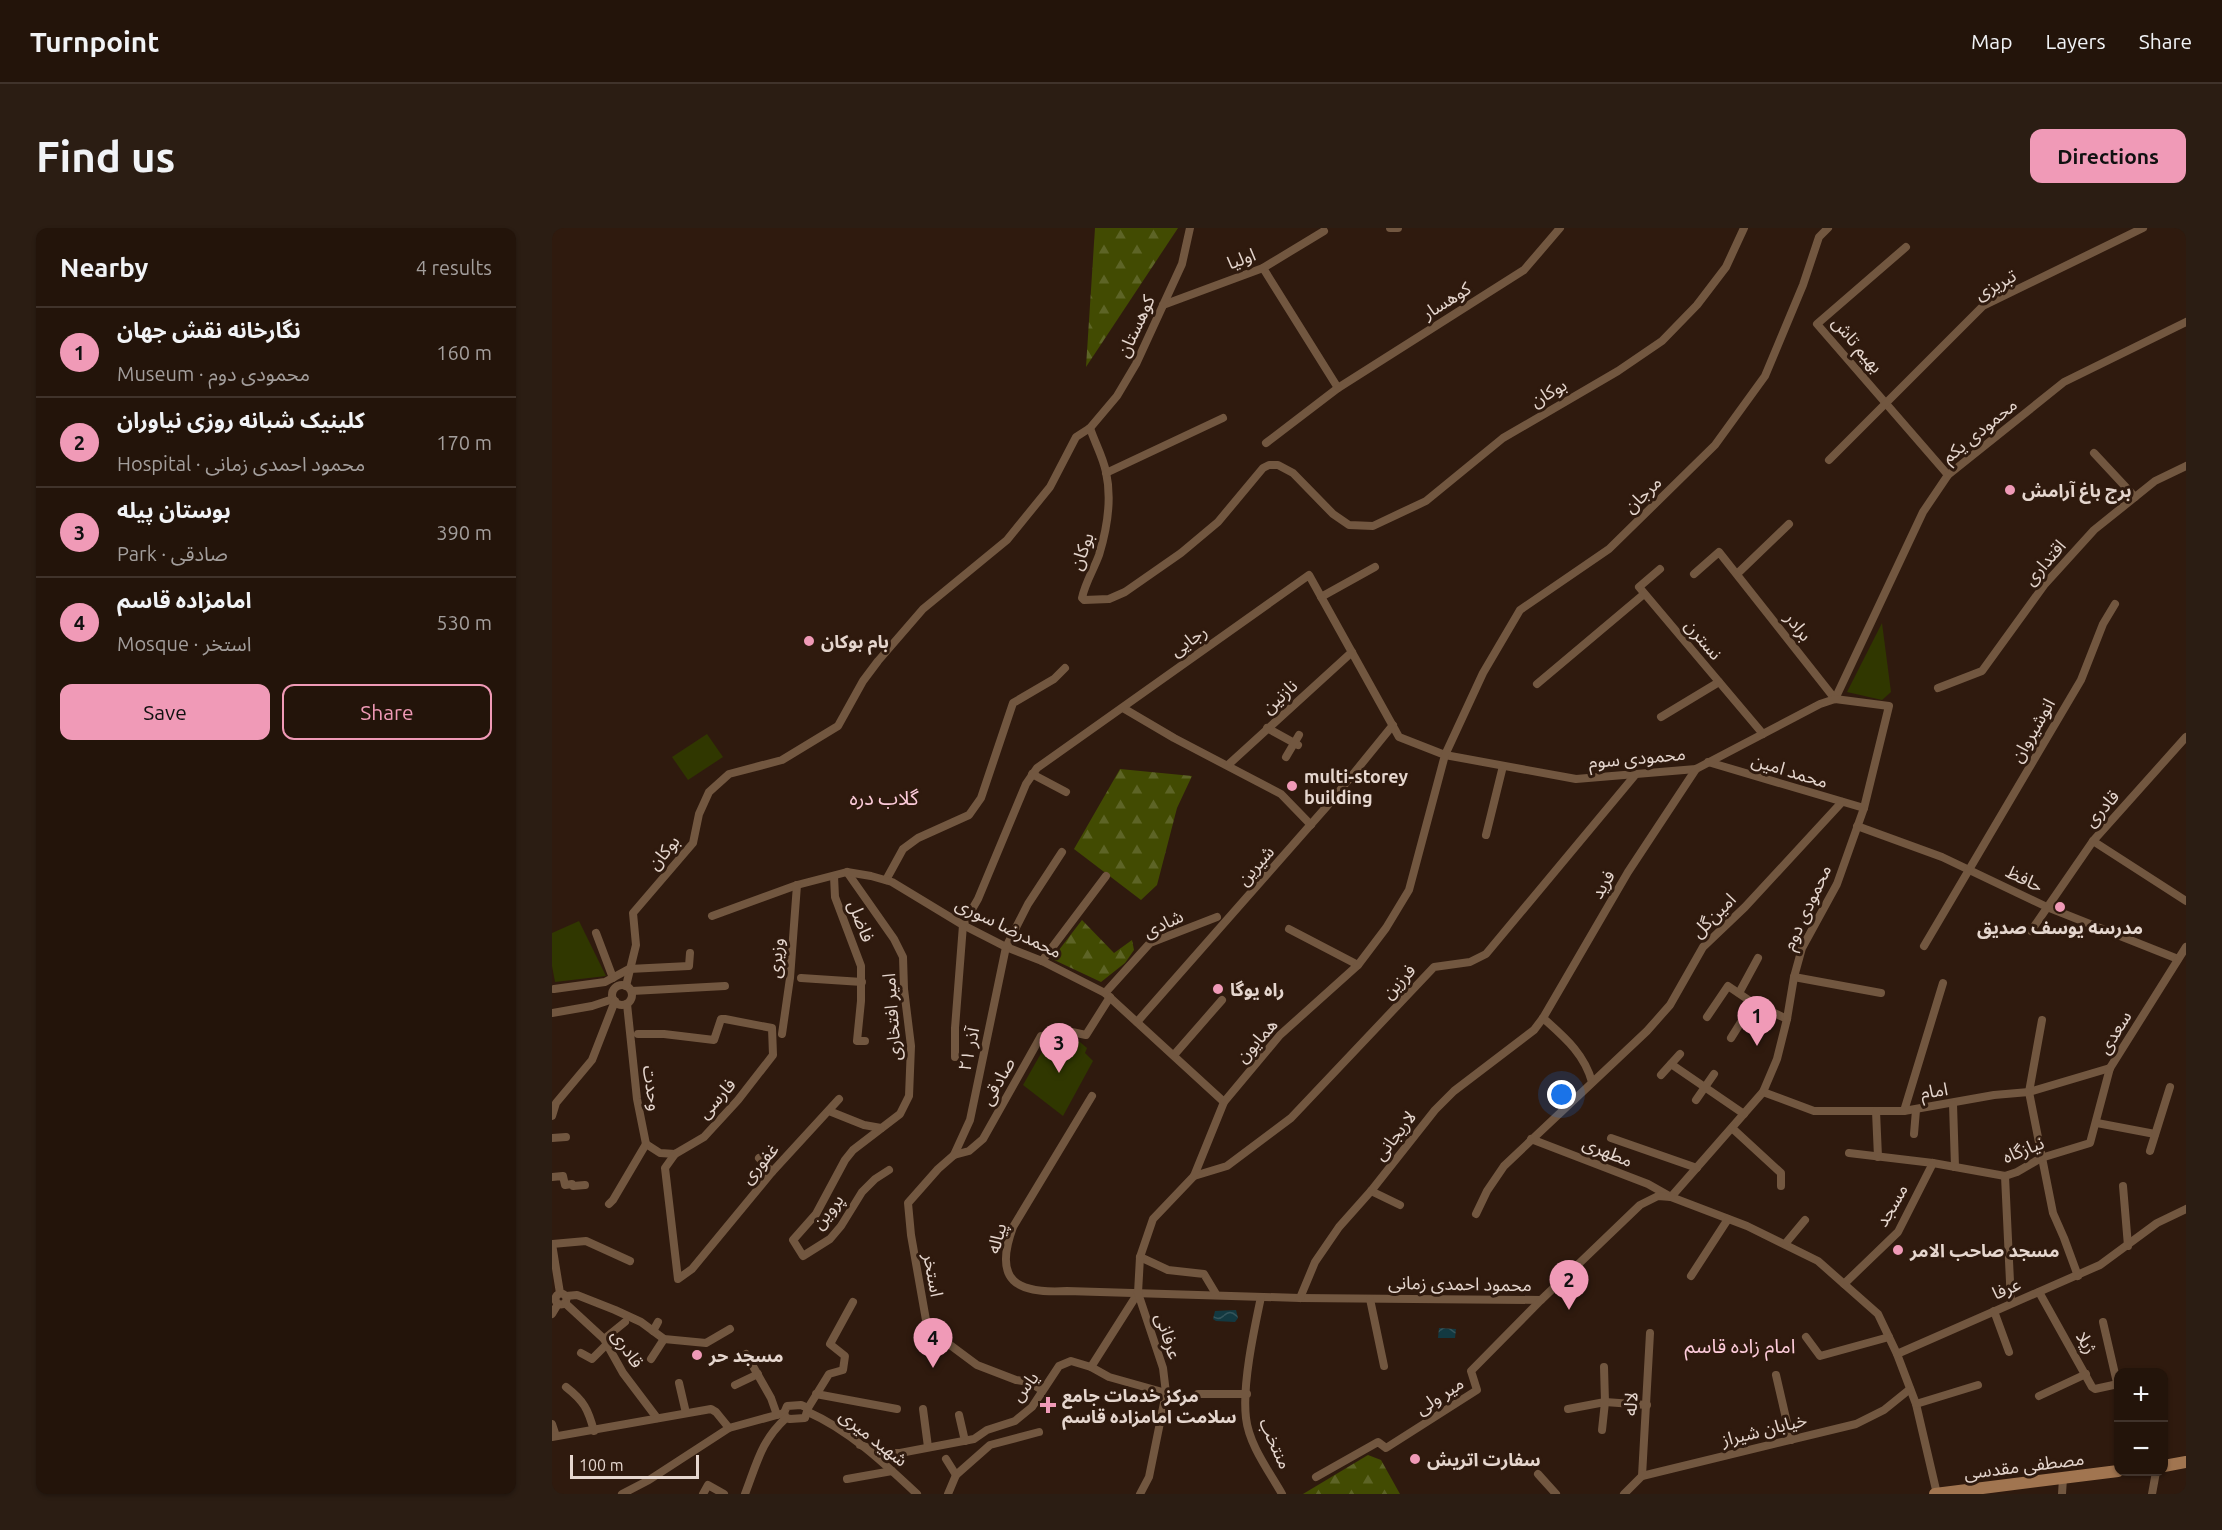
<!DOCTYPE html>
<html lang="en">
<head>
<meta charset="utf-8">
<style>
  :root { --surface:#23140a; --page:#2b1d13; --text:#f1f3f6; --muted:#a39e9c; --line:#40332b; --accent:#f09ab7 }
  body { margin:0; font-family:Ubuntu,"Noto Sans Arabic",sans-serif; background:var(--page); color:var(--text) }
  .controls { position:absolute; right:18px; bottom:18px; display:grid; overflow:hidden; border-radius:12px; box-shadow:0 2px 4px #0004 }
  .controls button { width:54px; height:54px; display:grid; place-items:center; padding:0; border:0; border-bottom:2px solid var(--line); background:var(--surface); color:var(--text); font:30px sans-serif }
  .scale { position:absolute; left:18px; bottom:15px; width:129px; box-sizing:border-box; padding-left:6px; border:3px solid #e5d6ce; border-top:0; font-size:16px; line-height:21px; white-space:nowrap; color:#e5d6ce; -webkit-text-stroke:4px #2f1a0e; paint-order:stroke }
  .you { position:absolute; left:1010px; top:867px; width:21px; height:21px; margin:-15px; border:4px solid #fff; border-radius:50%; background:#1a73e8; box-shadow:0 0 0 9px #1a73e833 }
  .badge { display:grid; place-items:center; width:39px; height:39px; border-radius:50%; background:var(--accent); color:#111; font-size:20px; font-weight:700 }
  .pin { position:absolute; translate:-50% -50px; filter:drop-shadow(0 2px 3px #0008) }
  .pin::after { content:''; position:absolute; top:32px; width:21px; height:18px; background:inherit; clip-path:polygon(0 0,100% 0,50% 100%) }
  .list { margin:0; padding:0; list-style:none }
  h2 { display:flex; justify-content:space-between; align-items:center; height:78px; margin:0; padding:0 24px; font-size:26px }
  h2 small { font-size:20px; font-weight:400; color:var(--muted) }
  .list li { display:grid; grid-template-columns:39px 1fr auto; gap:18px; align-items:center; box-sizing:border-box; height:90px; padding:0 24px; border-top:2px solid var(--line) }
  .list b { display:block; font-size:22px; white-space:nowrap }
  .list p { margin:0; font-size:20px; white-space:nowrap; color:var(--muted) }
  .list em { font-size:20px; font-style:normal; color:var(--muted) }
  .actions { display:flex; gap:12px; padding:18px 24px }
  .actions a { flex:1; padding:14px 0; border:2px solid var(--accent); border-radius:12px; text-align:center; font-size:21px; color:var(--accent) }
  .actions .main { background:var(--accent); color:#111 }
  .map { position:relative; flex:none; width:1634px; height:1266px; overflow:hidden; border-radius:12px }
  header { display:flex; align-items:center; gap:36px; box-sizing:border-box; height:84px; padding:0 30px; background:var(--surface); border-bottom:2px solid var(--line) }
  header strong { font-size:28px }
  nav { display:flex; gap:33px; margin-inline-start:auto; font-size:21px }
  .intro { display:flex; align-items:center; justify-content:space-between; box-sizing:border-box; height:144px; padding:0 36px }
  h1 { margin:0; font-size:42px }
  .button { padding:15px 27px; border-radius:12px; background:var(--accent); color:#111; font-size:21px; font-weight:700 }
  main { display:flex; gap:36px; padding:0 36px }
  aside { flex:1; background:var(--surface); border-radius:12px; box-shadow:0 2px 4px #0004 }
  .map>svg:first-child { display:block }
</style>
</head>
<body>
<header>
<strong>Turnpoint</strong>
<nav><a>Map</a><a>Layers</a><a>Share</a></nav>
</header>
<div class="intro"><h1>Find us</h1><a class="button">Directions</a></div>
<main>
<aside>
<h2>Nearby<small>4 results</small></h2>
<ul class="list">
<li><span class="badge">1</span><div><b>نگارخانه نقش جهان</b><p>Museum · محمودی دوم</p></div><em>160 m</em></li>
<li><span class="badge">2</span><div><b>کلینیک شبانه روزی نیاوران</b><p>Hospital · محمود احمدی زمانی</p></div><em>170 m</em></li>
<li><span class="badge">3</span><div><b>بوستان پیله</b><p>Park · صادقی</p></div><em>390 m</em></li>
<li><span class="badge">4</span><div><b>امامزاده قاسم</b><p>Mosque · استخر</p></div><em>530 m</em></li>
</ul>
<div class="actions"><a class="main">Save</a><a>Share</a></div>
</aside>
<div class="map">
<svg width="1634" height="1266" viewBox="0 0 1634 1266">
  <defs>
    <pattern id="forest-firs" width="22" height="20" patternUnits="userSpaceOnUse" patternTransform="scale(1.5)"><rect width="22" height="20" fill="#424b02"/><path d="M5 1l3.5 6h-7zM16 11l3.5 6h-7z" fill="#5d6426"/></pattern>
    <pattern id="water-waves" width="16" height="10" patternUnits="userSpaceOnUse" patternTransform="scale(1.5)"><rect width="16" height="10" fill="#133941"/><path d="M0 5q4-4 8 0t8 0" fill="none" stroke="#35555b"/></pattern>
  </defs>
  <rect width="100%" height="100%" fill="#2f1a0e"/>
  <g fill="url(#forest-firs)">
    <path d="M543 0H626L534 139Z"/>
    <path d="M568 541 640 548 625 580 605 657 589 672 522 621Z"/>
    <path d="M530 692 562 725 580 712 582 722 573 735 549 754 500 731Z"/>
    <path d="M816 1227 829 1232 848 1266H751Z"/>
  </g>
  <g fill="#303700">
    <path d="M1330 395 1339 464 1330 472 1295 464Z"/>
    <path d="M155 506 171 529 136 552 120 529Z"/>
    <path d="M27 693 54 748 3 754 0 738V705Z"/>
    <path d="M504 799 511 804H516L535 820 533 825 541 833 511 888 471 857Z"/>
  </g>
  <g fill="url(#water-waves)">
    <path d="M684 1082 686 1090 683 1094 664 1093 661 1091 663 1083Z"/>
    <path d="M887 1100 904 1101 903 1110H886Z"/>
  </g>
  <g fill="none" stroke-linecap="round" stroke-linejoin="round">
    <g stroke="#725740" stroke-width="8">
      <path d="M838 0H846"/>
      <path d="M1354 19 1265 96 1396 247"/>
      <path d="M711 40 786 160 972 42 1008 0"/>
      <path d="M611 77 711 40 772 3"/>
      <path d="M538 200C543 215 551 229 554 244 560 271 555 301 547 327 542 341 533 355 530 370L532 372 557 371 573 364 629 325 666 294 711 240 717 237H726L741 245 781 286 797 297 821 298 874 273 951 210 1066 143 1110 113 1145 77 1174 39 1192 0"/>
      <path d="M714 215 786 160"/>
      <path d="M1542 225 1583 269"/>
      <path d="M1277 232 1431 78 1591 0"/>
      <path d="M554 245 671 190"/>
      <path d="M1108 341 1087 359 1211 506"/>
      <path d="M1142 346 1167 324 1283 471 1371 284 1396 247 1512 154 1634 94"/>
      <path d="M1185 346 1237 296"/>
      <path d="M769 369 823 339"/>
      <path d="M985 456 1092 366"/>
      <path d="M1386 460 1430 443 1493 356 1542 302 1603 253 1634 238"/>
      <path d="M571 480 622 510 729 566 759 597"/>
      <path d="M1109 489 1167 454"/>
      <path d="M715 500 746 517"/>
      <path d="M734 529 747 507"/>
      <path d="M1156 534 1312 580"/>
      <path d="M676 537 800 424"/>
      <path d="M480 546 514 564"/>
      <path d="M1305 598 1390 629 1495 679 1626 731"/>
      <path d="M934 607 951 538"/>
      <path d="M1541 613 1634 673"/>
      <path d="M295 644 342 711 351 729 352 761 359 818 357 868 348 886 301 922 293 932 264 986 241 1012 251 1028 278 1011 289 998 310 964 323 951 337 942"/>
      <path d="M282 648 283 669 309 738V773L305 813H313"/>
      <path d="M334 652 351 621 366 610 417 587 429 570 461 475 502 451 513 440"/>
      <path d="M160 688 245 657 295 644 319 648 340 654 411 697 454 719 490 733 553 765 672 874"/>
      <path d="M737 701 806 737"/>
      <path d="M1479 703 1541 613 1634 509"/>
      <path d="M44 705 61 750"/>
      <path d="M1372 718 1529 452 1551 396 1563 376"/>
      <path d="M490 733 554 648"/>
      <path d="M1242 749 1329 765"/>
      <path d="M249 750 310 754"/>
      <circle cx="70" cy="767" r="10"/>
      <path d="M74 758 84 717 81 685 141 615 147 586 157 564 177 546 230 532 286 498 311 453 326 433 371 381 455 312 498 259 524 209 538 200 565 168 584 136 630 36 638 0"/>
      <path d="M2 761 53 754 77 741 137 738 138 725"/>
      <path d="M80 763 173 758"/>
      <path d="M553 765 598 715 665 689"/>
      <path d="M1187 765 1206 730"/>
      <path d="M75 776 85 871 94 916 108 925 123 926 152 909 186 872 221 827 220 800 173 791H169L162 812 112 806H86"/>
      <path d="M0 785 40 778 61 771"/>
      <path d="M1155 789 1176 758 1201 775 1235 791"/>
      <path d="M991 790C1012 809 1032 825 1040 854"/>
      <path d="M1490 792 1477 864 1501 985 1512 1010 1526 1048"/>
      <path d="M585 794 776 577 841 497"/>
      <path d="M230 806 238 750 245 657"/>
      <path d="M1179 810 1201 775"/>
      <path d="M622 827 670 772"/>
      <path d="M403 829V800L411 697 426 671 474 556 485 540 757 347 847 509 893 527 1024 551 1144 541 1268 476 1283 471 1337 478 1312 580 1285 656 1250 720 1242 749 1235 791 1225 831 1211 864 1119 969 1096 956 979 911"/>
      <path d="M1119 836 1192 886"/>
      <path d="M1109 847 1128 826"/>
      <path d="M1211 864 1262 883H1352L1442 867 1477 864 1558 840"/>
      <path d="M540 868 461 999C441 1053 464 1066 515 1063L748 1070 989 1072 1088 977 1106 968 1119 969 1195 998 1266 1033 1326 1086 1345 1126 1364 1176 1385 1266"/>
      <path d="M1144 872 1162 846"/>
      <path d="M1401 876 1403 939"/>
      <path d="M277 883 312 897 329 900"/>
      <path d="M1324 883 1326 929"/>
      <path d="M1352 883 1391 755"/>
      <path d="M0 888 4 875 40 832 63 773"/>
      <path d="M1545 895 1603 906"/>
      <path d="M1180 900 1229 945V958"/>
      <path d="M1362 906 1364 882"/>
      <path d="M0 910 14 909"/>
      <path d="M1059 910 1145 940"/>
      <path d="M1598 923 1618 859"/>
      <path d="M1297 925 1381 935 1453 948 1465 944 1489 930 1538 915 1558 840 1634 719"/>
      <path d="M123 926 113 940 126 1051 140 1041 220 944 287 871"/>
      <path d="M402 927 418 892 454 719 476 676 510 624"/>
      <path d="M207 930 220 944"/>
      <path d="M642 948 675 938 739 890 882 739 918 734 934 726 1084 546"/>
      <path d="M1453 948 1459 1075"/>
      <path d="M0 949 11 948 13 957 20 956 21 958 33 957"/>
      <path d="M1571 958 1576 1018"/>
      <path d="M819 963 848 977"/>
      <path d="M57 976 61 972 94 916"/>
      <path d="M924 986 935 963 952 938 1095 803 1118 777 1151 719 1193 679 1290 574"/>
      <path d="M0 1016 34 1013 78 1033"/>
      <path d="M0 1016 8 1065"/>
      <path d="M1233 1016 1253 992"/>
      <path d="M588 1029 616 1042 652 1046 664 1066"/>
      <path d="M1139 1048 1176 991"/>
      <path d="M1292 1056 1346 1004 1381 935"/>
      <path d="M1487 1064 1540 1159 1543 1161 1566 1156"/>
      <circle cx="9" cy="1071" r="5.5"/>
      <path d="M14 1068 25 1067 63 1082 89 1094 112 1111 154 1115 178 1101"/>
      <path d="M709 1069C702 1102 690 1157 694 1190 697 1217 717 1243 730 1266"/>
      <path d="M748 1070 763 1034 787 999 819 963 883 882 902 863 982 802 991 790 1076 644 1144 541"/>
      <path d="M818 1071 832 1138"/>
      <path d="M13 1075 52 1111 71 1145 105 1190"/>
      <path d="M1442 1083 1457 1124"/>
      <path d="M0 1086 6 1076"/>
      <path d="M1551 1094 1566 1159"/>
      <path d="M101 1103 106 1094"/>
      <path d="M1254 1109 1268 1128 1337 1109"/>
      <path d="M52 1111 73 1094"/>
      <path d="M29 1125 40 1131 55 1116"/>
      <path d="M194 1126 219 1170 225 1187"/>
      <path d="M1345 1126 1548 1037 1605 995 1634 981"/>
      <path d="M99 1131 112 1111"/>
      <path d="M539 1139 557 1149 614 1165"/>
      <path d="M1224 1147 1239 1212"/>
      <path d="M127 1155 134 1185"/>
      <path d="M183 1157 206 1146"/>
      <path d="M14 1159C32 1173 36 1181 42 1203"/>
      <path d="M490 1162 477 1154 464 1152 425 1137 386 1108 374 1092 359 1007 356 975 386 941 402 927 417 923 431 911 489 808 507 813 515 803 534 807 558 769"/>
      <path d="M264 1166 345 1181"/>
      <path d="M646 1166H695"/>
      <path d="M1487 1168 1534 1146"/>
      <path d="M1364 1176 1426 1157"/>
      <path d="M371 1181 376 1219"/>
      <path d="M1016 1181 1053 1174 1095 1177"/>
      <path d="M256 1184C297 1202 332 1235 365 1266"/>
      <path d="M232 1185 234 1190 238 1191 253 1190 256 1180 277 1146 291 1142 293 1128 278 1116 301 1074"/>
      <path d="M232 1185 235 1178 249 1177 256 1180"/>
      <path d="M407 1187 413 1213"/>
      <path d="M0 1196 4 1208"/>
      <path d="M1050 1202 1053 1174 1052 1139"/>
      <path d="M0 1209 159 1181 164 1184 177 1200"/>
      <path d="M308 1217 334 1225H348L422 1211 435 1202 463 1193 480 1179 507 1138 519 1133 539 1139 586 1065"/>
      <path d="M394 1231 404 1247"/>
      <path d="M986 1246 1004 1266"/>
      <path d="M1090 1248 1098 1105"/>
      <path d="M764 1249 826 1214 834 1220 925 1162 919 1143 989 1072"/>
      <path d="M295 1251 340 1243"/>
      <path d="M70 1266 97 1252 177 1200 232 1185"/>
      <path d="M151 1266 156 1257 172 1266"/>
      <path d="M193 1266C205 1235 209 1213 234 1190"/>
      <path d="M396 1266 404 1247 438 1217 487 1204"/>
      <path d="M588 1266 597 1249 614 1165 611 1140 586 1065 588 1029 601 991 642 948 672 874 728 807 806 737 834 700 857 662 893 527 931 445 968 382 1057 321 1163 217 1213 148 1251 57 1267 9 1276 0"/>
      <path d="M1072 1266 1090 1248 1304 1196 1332 1182 1358 1161"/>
      <path d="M1510 1266 1511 1250"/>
      <path d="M1600 1266 1604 1244"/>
    </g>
    <g stroke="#a17550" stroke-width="12">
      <path d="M1612 1238 1634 1234"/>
      <path d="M1383 1266 1566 1243"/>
    </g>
  </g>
  <g fill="#f09ab7" stroke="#2f1a0e" stroke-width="2">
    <circle cx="1458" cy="262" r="6"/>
    <circle cx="257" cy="413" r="6"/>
    <circle cx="740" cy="558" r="6"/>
    <circle cx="1508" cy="679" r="6"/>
    <circle cx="666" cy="761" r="6"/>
    <circle cx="1346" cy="1022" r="6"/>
    <circle cx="145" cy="1127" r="6"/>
    <path d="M493 1168h6v6h6v6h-6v6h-6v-6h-6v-6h6z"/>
    <circle cx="863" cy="1231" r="6"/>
  </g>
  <g text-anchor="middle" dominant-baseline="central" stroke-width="6" stroke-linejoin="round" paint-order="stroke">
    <g font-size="18" fill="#e5d6ce" stroke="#2f1a0e">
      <text transform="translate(689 30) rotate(-21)">اولیا</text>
      <text transform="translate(1443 56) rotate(-29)">تبریزی</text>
      <text transform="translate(894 72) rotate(-32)">کوهسار</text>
      <text transform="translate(583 98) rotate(-65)">کوهستان</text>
      <text transform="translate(1306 116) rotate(50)">بهیم تاش</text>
      <text transform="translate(996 164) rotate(-30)">بوکان</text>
      <text transform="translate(1427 202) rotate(-39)">محمودی یکم</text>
      <text transform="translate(1090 266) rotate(-44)">مرجان</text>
      <text transform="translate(529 323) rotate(-70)">بوکان</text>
      <text transform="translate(1492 334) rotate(-49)">اقتداری</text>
      <text transform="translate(1247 398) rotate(52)">برادر</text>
      <text transform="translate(1152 411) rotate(50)">نسترن</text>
      <text transform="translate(636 412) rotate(-35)">رجایی</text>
      <text transform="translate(727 468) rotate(-42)">نازنین</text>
      <text transform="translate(1480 502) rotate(-60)">انوشیروان</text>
      <text transform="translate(1085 529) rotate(-5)">محمودی سوم</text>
      <text transform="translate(1238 542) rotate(17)">محمد امین</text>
      <text transform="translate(1549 580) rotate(-48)">قادری</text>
      <text transform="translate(111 624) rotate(-50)">بوکان</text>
      <text transform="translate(703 637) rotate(-49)">شیرین</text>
      <text transform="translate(1473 650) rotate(26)">حافظ</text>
      <text transform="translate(1050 656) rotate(-60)">فرید</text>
      <text transform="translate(1254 679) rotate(-65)">محمودی دوم</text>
      <text transform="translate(1161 687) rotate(-45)">امین‌گل</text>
      <text transform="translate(310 693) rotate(69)">فاضل</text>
      <text transform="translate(611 695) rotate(-25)">شادی</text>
      <text transform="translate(457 699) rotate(26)">محمدرضا سوری</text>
      <text transform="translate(223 730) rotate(-85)">وزیری</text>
      <text transform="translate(846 753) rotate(-47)">فرزین</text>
      <text transform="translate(339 789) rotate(-94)">امیر افتخاری</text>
      <text transform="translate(1562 804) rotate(-58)">سعدی</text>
      <text transform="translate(704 812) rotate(-48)">همایون</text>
      <text transform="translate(416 821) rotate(-78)">۲۱ آذر</text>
      <text transform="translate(445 853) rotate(-61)">صادقی</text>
      <text transform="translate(101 860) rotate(82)">وحدت</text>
      <text transform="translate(1382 862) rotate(-9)">امام</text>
      <text transform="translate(164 870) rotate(-48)">فارسی</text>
      <text transform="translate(842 907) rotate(-52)">لاریجانی</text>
      <text transform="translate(1471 921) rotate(-22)">نیازگاه</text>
      <text transform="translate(1056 923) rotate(22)">مطهری</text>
      <text transform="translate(207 935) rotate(-49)">غفوری</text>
      <text transform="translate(1339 977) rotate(-60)">مسجد</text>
      <text transform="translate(275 983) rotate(-52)">پروین</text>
      <text transform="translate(444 1010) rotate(-75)">پیاله</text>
      <text transform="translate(382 1047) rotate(80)">استخر</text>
      <text transform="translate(908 1055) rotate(1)">محمود احمدی زمانی</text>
      <text transform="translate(1454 1060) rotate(-23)">عرفا</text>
      <text transform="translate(617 1108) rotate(72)">عرفانی</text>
      <text transform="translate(1535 1114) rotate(60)">ژیلا</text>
      <text transform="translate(76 1120) rotate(56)">قادری</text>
      <text transform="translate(472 1158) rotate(-52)">یاس</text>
      <text transform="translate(887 1167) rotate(-33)">میر ولی</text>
      <text transform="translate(1078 1176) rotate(-87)">لاله</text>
      <text transform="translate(1212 1201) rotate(-14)">خیابان شیراز</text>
      <text transform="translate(322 1209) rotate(38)">شهید میری</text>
      <text transform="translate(724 1215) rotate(66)">منتخب</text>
      <text transform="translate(1472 1237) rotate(-7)">مصطفی مقدسی</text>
    </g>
    <g font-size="18" font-weight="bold" fill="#e5d6ce" stroke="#2f1a0e" text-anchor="start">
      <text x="1470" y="262">برج باغ آرامش</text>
      <text x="269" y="413">بام بوکان</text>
      <text x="752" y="548">multi-storey<tspan x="752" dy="21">building</tspan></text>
      <text x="1508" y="699" text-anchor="middle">مدرسه یوسف صدیق</text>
      <text x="678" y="761">راه یوگا</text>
      <text x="1358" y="1022">مسجد صاحب الامر</text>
      <text x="157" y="1127">مسجد حر</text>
      <text x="510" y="1167">مرکز خدمات جامع<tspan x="510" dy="21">سلامت امامزاده قاسم</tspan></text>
      <text x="875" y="1231">سفارت اتریش</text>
    </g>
    <g font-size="20" fill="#fdcbda" stroke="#2f1a0e">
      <text x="332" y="569">گلاب دره</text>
      <text x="1188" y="1117">امام زاده قاسم</text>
    </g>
  </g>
</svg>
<div class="controls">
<button>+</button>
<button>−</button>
</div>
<div class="scale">100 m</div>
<div class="you"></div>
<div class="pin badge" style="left:1205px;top:818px">1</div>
<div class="pin badge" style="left:1017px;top:1082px">2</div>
<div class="pin badge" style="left:507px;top:845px">3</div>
<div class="pin badge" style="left:381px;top:1140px">4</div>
</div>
</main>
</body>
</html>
